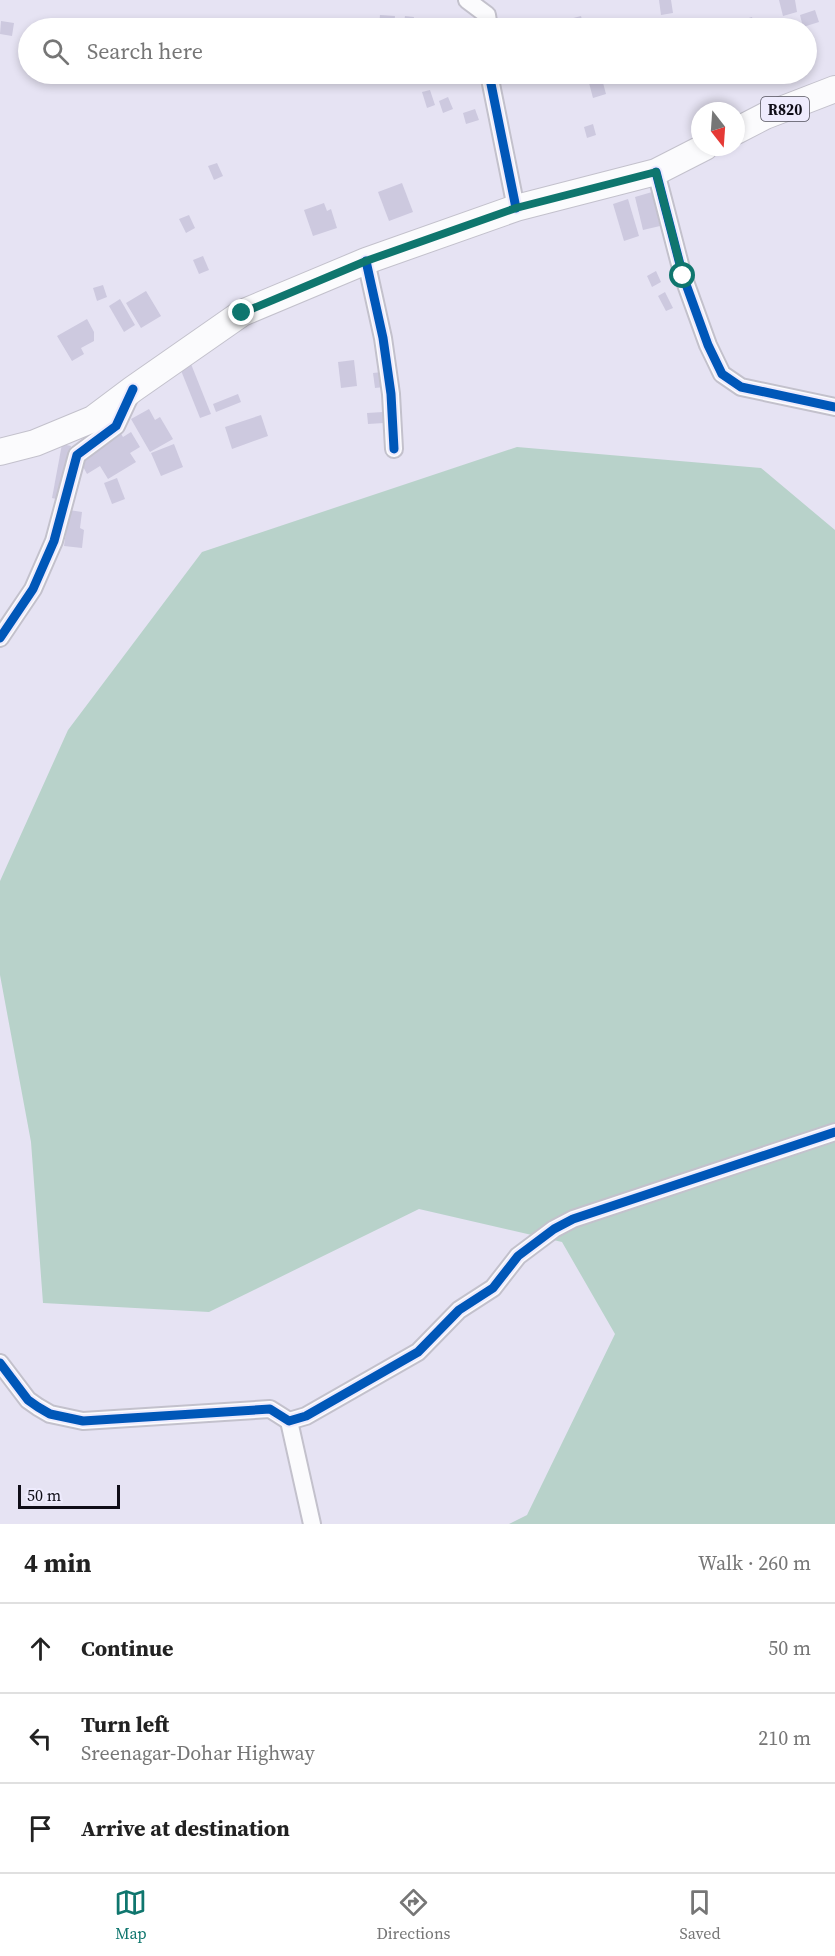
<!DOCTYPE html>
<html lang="en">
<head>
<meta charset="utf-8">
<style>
  :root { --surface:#fff; --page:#f2f2f2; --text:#222; --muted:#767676; --line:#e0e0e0; --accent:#0f766e }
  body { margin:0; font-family:"Source Serif 4",serif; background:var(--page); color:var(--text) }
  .compass { position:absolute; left:691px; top:102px; width:54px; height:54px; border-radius:50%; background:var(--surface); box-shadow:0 3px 9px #0003; rotate:163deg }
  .scale { position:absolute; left:18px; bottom:15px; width:102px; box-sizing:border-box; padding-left:6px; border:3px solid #0f0d17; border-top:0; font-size:16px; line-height:21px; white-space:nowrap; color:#0f0d17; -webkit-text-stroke:4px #eeebfd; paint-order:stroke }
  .stop { position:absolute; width:18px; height:18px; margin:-14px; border:4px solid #0f766e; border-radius:50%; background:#fff }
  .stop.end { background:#0f766e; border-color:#fff; box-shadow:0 2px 6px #0008 }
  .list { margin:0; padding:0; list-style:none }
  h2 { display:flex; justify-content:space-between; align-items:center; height:78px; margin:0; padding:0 24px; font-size:26px }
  h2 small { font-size:20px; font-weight:400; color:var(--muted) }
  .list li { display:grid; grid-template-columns:39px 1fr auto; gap:18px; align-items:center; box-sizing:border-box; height:90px; padding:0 24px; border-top:2px solid var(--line) }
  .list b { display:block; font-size:22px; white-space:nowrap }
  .list p { margin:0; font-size:20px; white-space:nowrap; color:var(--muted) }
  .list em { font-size:20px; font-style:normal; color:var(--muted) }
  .icon { flex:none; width:33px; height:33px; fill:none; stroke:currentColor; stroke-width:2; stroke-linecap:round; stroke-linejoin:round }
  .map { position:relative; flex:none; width:835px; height:1524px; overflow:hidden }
  .search { position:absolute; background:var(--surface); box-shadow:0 3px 9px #0003; left:18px; right:18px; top:18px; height:66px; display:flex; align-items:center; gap:15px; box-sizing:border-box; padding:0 21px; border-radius:33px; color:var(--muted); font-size:22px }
  .sheet { height:348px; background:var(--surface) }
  nav { display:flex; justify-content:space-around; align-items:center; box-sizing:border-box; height:84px; border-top:2px solid var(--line); background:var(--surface); font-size:16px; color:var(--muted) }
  nav a { display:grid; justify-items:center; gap:3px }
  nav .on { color:var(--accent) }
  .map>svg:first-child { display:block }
</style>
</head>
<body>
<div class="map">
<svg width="835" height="1524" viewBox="0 0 835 1524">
  <rect width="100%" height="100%" fill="#e6e3f3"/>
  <path fill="#b8d2ca" d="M517 447 761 468 835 530V1524H509L527 1515 615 1334 562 1242 419 1209 209 1312 43 1303 31 1142 0 975V881L68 730 202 552Z"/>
  <g fill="#cdc9df">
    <path d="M659 0H671L673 13 661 15Z"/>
    <path d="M779 0H795L797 12 783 16Z"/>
    <path d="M815 10 819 22 803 27 800 15Z"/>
    <path d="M380 15 395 16 394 26 379 25Z"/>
    <path d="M405 16 414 17 412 28H403Z"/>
    <path d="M581 16 584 28H555L554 23Z"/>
    <path d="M752 17 754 25 742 28 739 21Z"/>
    <path d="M1 21 14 23 12 36 0 34Z"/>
    <path d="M584 74H602L603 76 586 81Z"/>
    <path d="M602 79 606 94 593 98 589 83Z"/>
    <path d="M430 90 435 105 427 108 422 92Z"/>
    <path d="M448 97 453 109 443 113 439 101Z"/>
    <path d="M475 109 479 120 466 124 463 113Z"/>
    <path d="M593 124 596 135 587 138 584 127Z"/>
    <path d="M217 163 223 176 214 180 208 166Z"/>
    <path d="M402 183 413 212 389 221 378 192Z"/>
    <path d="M652 192 660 226 643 230 635 197Z"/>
    <path d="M628 199 639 236 624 241 613 204Z"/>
    <path d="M324 203 327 211 331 209 337 228 313 236 304 210Z"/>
    <path d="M189 215 195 228 186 233 179 219Z"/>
    <path d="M203 256 209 270 199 274 193 260Z"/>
    <path d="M656 271 661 282 652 287 647 276Z"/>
    <path d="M103 285 107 297 97 301 93 288Z"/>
    <path d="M146 291 161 316 141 328 126 303Z"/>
    <path d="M665 292 673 308 666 311 658 296Z"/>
    <path d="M120 299 135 325 124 332 109 306Z"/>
    <path d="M87 319 94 332V341L81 348 84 354 72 361 57 336Z"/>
    <path d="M354 360 357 386 341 388 338 362Z"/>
    <path d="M191 364 211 414 200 418 180 368Z"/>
    <path d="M382 372 384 387 375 388 373 373Z"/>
    <path d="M238 394 241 402 216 412 213 404Z"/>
    <path d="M149 409 155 420 160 417 173 439 150 452 131 419Z"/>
    <path d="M383 412 384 423 368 424 367 413Z"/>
    <path d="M261 415 268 436 232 449 225 427Z"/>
    <path d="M120 432 123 437 131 432 140 447 130 453 136 462 108 479 100 466 87 474 80 461 99 449 97 445Z"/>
    <path d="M62 444 71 446 60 500 52 498Z"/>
    <path d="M174 444 183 467 161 476 151 453Z"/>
    <path d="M117 478 125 499 112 504 104 483Z"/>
    <path d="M69 510 82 512 80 528 84 530 82 548 64 546Z"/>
  </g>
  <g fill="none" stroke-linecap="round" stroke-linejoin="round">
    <defs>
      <g id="street">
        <path d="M467 0 487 15 489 28"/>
        <path d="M489 74 516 208"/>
        <path d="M656 172 683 276 708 345 722 374 741 387 835 407"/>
        <path d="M366 261 383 338 391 394 394 449"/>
        <path d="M0 638 33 589 54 541 77 455 116 426 131 394"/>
        <path d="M0 1363 28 1400 38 1407 50 1414 83 1421 270 1409 289 1421 306 1416 418 1352 459 1310 493 1288 518 1256 554 1229 573 1219 835 1132"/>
        <path d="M289 1421 312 1524"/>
      </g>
      <g id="primary">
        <path d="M736 131 765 116 835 89"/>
        <path d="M0 452 35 443 93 419 133 389 242 313 366 261 516 208 656 172 705 147"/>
      </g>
    </defs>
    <use href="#street" stroke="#c3c1cc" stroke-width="20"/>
    <use href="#primary" stroke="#c3c1cc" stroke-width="28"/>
    <use href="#street" stroke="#fbfbfd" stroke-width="16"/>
    <use href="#primary" stroke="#fbfbfd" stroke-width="26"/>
    <defs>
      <g id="cycleway">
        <path d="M489 74 516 208"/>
        <path d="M656 172 683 276 708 345 722 374 741 387 835 407"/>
        <path d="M366 261 383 338 391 394 394 449"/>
        <path d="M0 638 33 589 54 541 77 455 116 426 133 389"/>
        <path d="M0 1363 28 1400 38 1407 50 1414 83 1421 270 1409 289 1421 306 1416 418 1352 459 1310 493 1288 518 1256 554 1229 573 1219 835 1132"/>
      </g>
    </defs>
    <use href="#cycleway" stroke="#eeebfd" stroke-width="13"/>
    <use href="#cycleway" stroke="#0057b8" stroke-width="9"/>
  </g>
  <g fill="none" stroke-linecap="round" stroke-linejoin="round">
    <path stroke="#0f766e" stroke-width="8" d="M242 313 366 261 516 208 656 172 683 276"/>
  </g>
  <g text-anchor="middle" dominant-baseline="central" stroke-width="4.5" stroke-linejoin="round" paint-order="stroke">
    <rect fill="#eeebfd" stroke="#52505c" stroke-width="1.5" x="761" y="97" width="48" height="24" rx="4.5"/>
    <g font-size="15" font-weight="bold" fill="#0f0d17">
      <text x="785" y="109">R820</text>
    </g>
  </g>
</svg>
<svg class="compass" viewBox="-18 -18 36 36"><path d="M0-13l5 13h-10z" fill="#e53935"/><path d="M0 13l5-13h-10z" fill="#767676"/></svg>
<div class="scale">50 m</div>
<div class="stop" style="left:683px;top:276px"></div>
<div class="stop end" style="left:242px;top:313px"></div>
<div class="search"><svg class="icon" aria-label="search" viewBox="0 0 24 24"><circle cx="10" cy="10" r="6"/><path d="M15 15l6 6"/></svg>Search here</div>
</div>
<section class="sheet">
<h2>4 min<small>Walk · 260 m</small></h2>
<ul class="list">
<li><svg class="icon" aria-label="ahead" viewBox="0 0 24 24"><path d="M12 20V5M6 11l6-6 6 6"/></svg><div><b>Continue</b></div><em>50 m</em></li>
<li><svg class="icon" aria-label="left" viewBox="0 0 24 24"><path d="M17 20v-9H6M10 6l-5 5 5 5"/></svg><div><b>Turn left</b><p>Sreenagar-Dohar Highway</p></div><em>210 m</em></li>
<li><svg class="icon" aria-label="arrive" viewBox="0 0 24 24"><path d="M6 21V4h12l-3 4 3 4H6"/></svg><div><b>Arrive at destination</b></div></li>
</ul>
</section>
<nav>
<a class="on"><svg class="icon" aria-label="map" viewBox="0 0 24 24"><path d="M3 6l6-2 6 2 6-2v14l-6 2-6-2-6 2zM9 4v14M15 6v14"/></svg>Map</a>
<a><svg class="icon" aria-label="directions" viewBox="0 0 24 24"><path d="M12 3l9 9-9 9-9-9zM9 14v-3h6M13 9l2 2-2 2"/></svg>Directions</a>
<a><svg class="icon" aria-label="saved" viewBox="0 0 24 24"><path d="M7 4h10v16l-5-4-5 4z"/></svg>Saved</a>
</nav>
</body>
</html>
